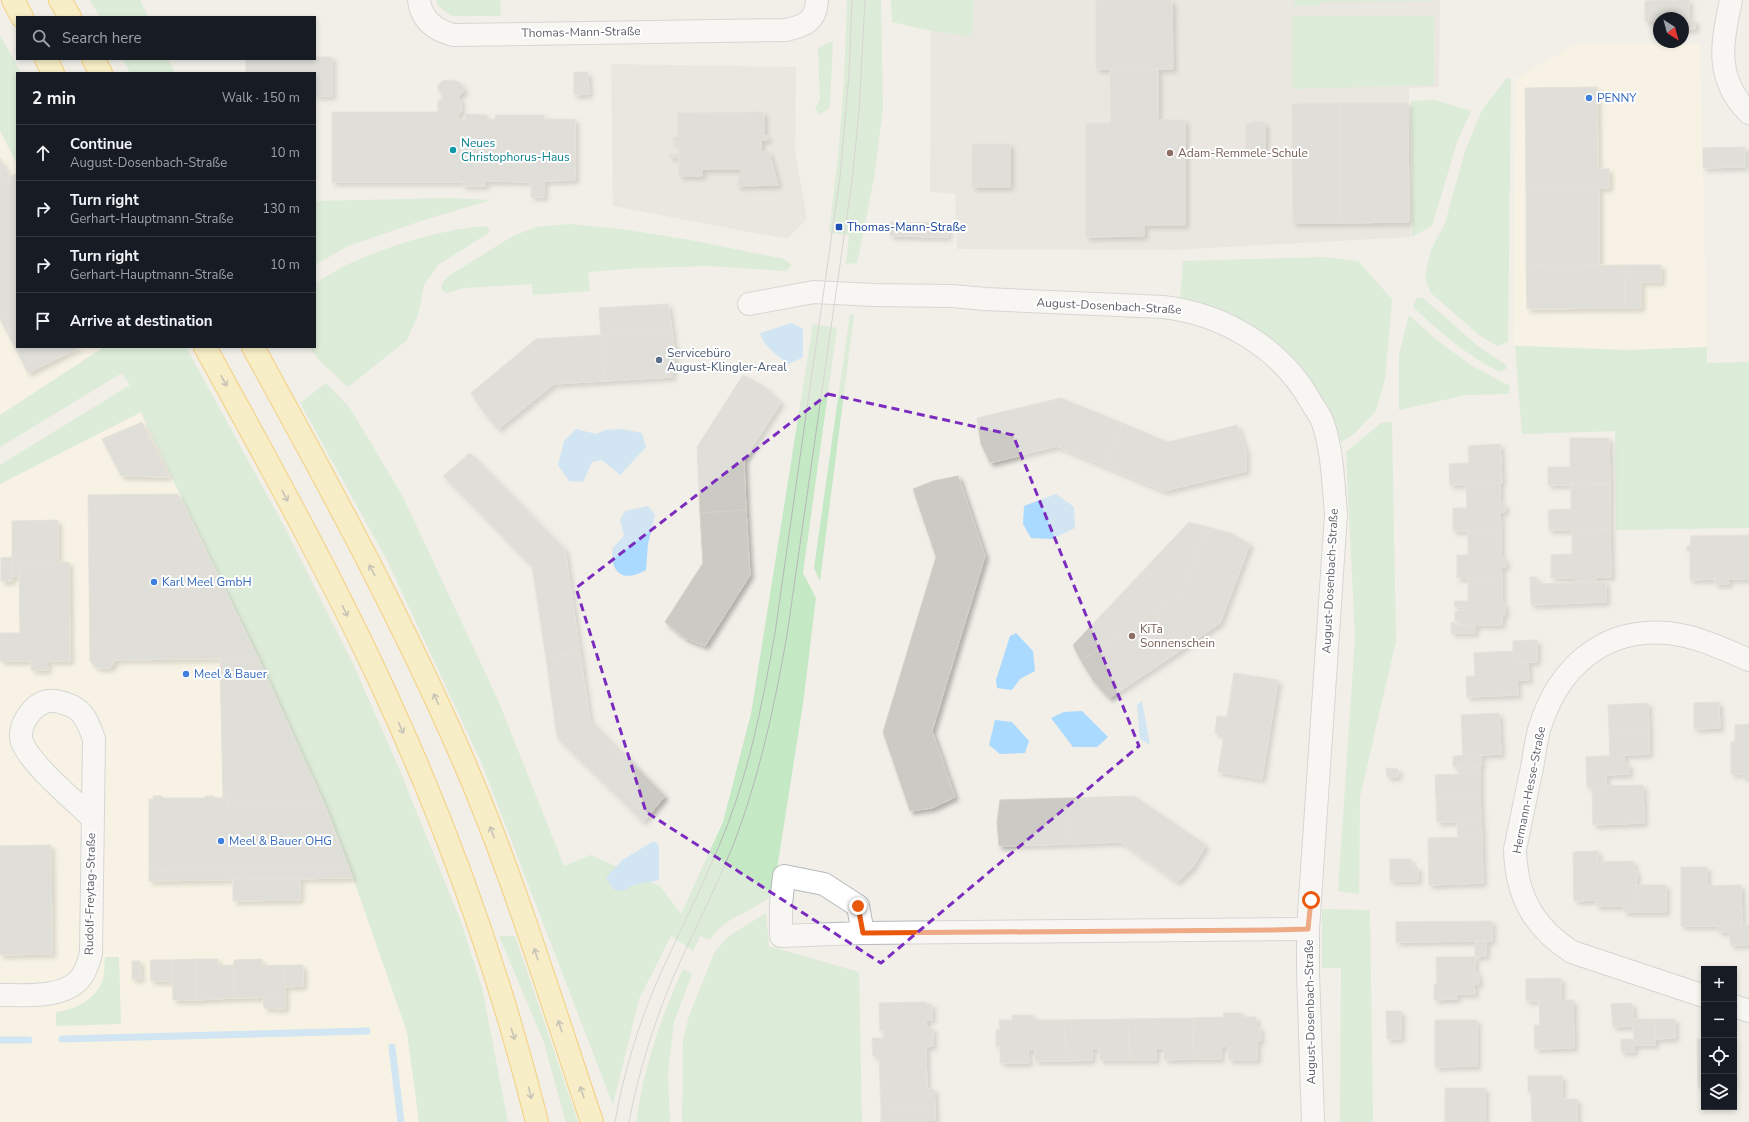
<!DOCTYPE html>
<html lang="en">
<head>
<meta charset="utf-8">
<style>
  :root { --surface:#171b24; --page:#20242c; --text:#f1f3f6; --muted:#9ea1a6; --line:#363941 }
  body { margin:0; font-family:"Nunito Sans",sans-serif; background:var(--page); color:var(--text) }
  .controls { position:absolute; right:12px; bottom:12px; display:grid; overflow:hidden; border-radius:0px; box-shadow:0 2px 6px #0003 }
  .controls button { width:36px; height:36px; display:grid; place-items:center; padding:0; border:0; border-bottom:1px solid var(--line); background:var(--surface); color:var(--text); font:20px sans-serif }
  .compass { position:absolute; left:1653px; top:12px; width:36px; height:36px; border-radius:50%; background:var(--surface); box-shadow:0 2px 6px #0003; rotate:144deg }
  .stop { position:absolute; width:12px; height:12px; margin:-9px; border:3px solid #ea580c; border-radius:50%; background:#fff }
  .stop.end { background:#ea580c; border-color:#fff; box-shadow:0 1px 4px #0008 }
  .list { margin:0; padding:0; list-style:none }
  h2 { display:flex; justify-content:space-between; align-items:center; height:52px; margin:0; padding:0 16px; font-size:17px }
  h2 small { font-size:13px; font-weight:400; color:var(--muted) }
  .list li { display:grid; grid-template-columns:26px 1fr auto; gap:12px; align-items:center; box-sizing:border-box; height:56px; padding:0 16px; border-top:1px solid var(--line) }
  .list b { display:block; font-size:15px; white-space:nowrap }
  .list p { margin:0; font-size:13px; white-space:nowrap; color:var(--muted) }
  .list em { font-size:13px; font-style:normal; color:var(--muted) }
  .icon { flex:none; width:22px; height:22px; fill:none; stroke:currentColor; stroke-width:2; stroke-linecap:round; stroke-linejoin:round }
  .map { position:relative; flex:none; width:1749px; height:1122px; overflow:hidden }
  .search { position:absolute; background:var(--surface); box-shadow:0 2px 6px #0003; left:16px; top:16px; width:300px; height:44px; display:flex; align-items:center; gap:10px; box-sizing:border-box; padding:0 14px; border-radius:0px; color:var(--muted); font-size:15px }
  .panel { position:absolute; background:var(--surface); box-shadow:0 2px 6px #0003; left:16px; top:72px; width:300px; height:276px; border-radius:0px }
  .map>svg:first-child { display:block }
</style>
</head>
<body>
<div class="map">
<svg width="1749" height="1122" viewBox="0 0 1749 1122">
  <defs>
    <filter id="shadow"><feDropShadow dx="3.5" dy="3.5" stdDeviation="2" flood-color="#0004"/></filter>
  </defs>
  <rect width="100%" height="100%" fill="#f1efe8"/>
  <g fill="#fef7e0">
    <path d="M1575 44H1700L1707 347 1628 350 1513 345 1516 79Z"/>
    <path d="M0 131 17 164V347H104L0 415Z"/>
    <path d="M140 413 258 658 325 806 353 878 407 1032 419 1122H0V484Z"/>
  </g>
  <g fill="#e1ded6">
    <path d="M974 0H1440L1439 87 1409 88 1411 237 1174 250 957 249 955 194 930 192 931 31 971 37Z"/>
    <path d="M611 64 796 67 795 150 807 219 787 239 613 206Z"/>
  </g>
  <g fill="#c5e8c5">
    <path d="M90 0H140L148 17H100Z"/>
    <path d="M436 0H500L501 16H452L438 6Z"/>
    <path d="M847 0H881L883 108 874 178 857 263 846 264 849 235 829 233 838 156 844 83Z"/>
    <path d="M891 0H974L972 37 931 31 892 22Z"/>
    <path d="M1294 0H1435V1L1321 2V6H1294Z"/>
    <path d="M1292 16H1434V85L1292 89Z"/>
    <path d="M0 35 21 73H17V164L0 131Z"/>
    <path d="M833 41 830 107 820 115 815 108 820 100 818 48Z"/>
    <path d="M123 59H168L175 73H130Z"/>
    <path d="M1511 78 1508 342 1498 346 1480 336 1431 293 1425 278 1431 250 1445 223 1465 151 1482 110 1506 79Z"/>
    <path d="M1435 100 1471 111 1457 142 1432 226 1412 237 1411 101Z"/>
    <path d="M450 198 491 200 427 219 348 246 315 265V201Z"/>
    <path d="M570 224 628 230 690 240 784 259 792 265 786 271 709 266 640 268 588 272 590 291 533 295 532 284 464 288 447 293 442 290 441 285 447 277 513 236 536 227Z"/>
    <path d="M487 226 490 232 438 265 424 285 418 315 407 340 348 387 320 361 309 347H315V283C327 276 340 268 353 262 395 244 441 229 487 226Z"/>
    <path d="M1321 257 1358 261 1392 299 1385 379 1376 411 1354 434 1341 442 1322 400 1305 373 1276 341 1231 313 1180 300 1183 261Z"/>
    <path d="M1417 298H1423L1479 347 1505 364 1507 368 1500 372C1466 355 1441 333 1413 307Z"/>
    <path d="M850 314 854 315 820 581 814 568Z"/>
    <path d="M1409 315 1434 338 1472 366 1510 386 1509 394 1466 395 1399 410V355Z"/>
    <path d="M813 324 837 328 803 573 816 598 803 704 773 894C754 912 724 916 710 940L700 936 693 951 671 936 639 999 613 1105 482 764 387 560 300 403 326 383 350 408 403 497 498 700 564 866 591 855 660 886 681 914 723 822 751 714Z"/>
    <path d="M1515 346 1628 350 1707 347V363L1749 362V528L1616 530 1615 431 1522 434Z"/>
    <path d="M104 347H186L285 528 353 664 398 766 461 922 482 988 508 1122H419L407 1032 353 878 325 806 258 658 141 412 0 484V465L130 385 122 373 0 447V415Z"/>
    <path d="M1392 422 1396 641 1360 797 1359 894 1338 891 1355 638 1346 452 1381 423Z"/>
    <path d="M1322 909 1370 910 1373 1122H1340L1341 968H1322Z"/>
    <path d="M766 913 769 946 859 972 862 1122H682L683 1039 689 1016 715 951 729 936Z"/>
    <path d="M499 936H515L578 1122H566L543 1040Z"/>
    <path d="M105 957H119L121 1024 56 1026V1012C75 1010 97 999 103 979 105 973 104 963 105 957Z"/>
    <path d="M683 969 692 974 674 1022 668 1074 670 1122H636C644 1068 660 1019 683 969Z"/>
  </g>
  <g fill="#aadaff">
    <path d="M792 323 803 329V357L789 364C778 356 764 347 760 333Z"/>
    <path d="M576 429 596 434 605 430 622 429 642 433 646 447 620 475 602 460 592 462 583 482 569 481 558 465 564 441Z"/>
    <path d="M1056 494 1074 507 1075 528 1052 539 1031 538 1023 524 1024 506Z"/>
    <path d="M648 506 655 515 648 544 646 570C637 575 622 581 615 568 612 564 613 554 612 549L624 536 620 520 625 511Z"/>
    <path d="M1016 633 1033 651 1035 671 1020 679 1012 690 997 688 996 680 1010 636Z"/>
    <path d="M1142 701 1150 745 1140 739 1137 705Z"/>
    <path d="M1082 711 1108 737 1097 747H1073L1051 718 1064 712Z"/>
    <path d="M995 720 1012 722 1029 741 1025 753 1000 754 989 745Z"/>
    <path d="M654 841 659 846V880L633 885 624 891 614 890 606 878 622 860Z"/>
  </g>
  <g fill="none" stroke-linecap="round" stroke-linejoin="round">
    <g stroke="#aadaff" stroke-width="7">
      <path d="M62 1039 367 1031"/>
      <path d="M0 1040H29"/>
      <path d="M392 1047 401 1122"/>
    </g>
  </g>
  <g fill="#cccac5" stroke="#d6d1c6" filter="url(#shadow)">
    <path d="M1096 0H1172L1173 69H1096Z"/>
    <path d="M1651 0H1689L1651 1Z"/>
    <path d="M1689 0V20H1683V18H1659V21H1645V1Z"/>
    <path d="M1683 20H1695V29L1683 30Z"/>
    <path d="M315 57H332V96H315V73H246V59H315Z"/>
    <path d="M1110 69H1158V120H1185V225H1144V236L1086 237V123H1111Z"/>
    <path d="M574 72H588L589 94 574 95Z"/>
    <path d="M451 80 459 82 465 90 459 96 458 99 461 100V112L458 114V120H465V114L487 115V120L495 119V115H544V119H575V180L544 181V197H531V182L485 181V186H463V182H332V112H438V101L442 99V95L437 87 442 81Z"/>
    <path d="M1597 87 1598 169H1609V188L1526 191 1525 88Z"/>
    <path d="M1340 103 1341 223H1293L1292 104Z"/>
    <path d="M1340 103H1408L1409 222 1341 223Z"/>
    <path d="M764 112V136H768V140H761V152H769L778 185 737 186 742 169H702V176H679V157H670L669 154H679V142H673V137H678V113Z"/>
    <path d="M1256 121 1265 123V149L1256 152 1246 150V124Z"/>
    <rect x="972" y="144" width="38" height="43"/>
    <path d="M1745 147V167L1703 168V148Z"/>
    <path d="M0 158 10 177 0 182Z"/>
    <path d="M17 173V347H80L28 373 0 319V182Z"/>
    <path d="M1599 188V265L1526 266V191Z"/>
    <path d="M890 222 948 223V237L890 236Z"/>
    <path d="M1624 265 1625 308 1527 309 1526 266Z"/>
    <path d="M1624 265H1661V282H1641V308H1625Z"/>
    <path d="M668 304 672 330 601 335 599 308Z"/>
    <path d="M672 330 675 355 672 377 604 381 601 335Z"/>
    <path d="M601 335 604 381 554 384 498 429 484 413 471 393 536 339Z"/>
    <path d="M743 375 765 387 781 402 744 460 746 510 700 513 697 447Z"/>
    <path d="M1061 398 1122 423 1104 466 1057 446 990 463 981 444 977 418Z"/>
    <path d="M142 422 169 477 121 476 102 439Z"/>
    <path d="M1122 423 1168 442 1237 425 1246 451V471L1164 491 1104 466Z"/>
    <path d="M1570 438H1609L1610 484 1548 485V467H1570Z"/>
    <path d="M1500 444 1502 483 1450 485 1449 464 1469 463 1468 446Z"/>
    <path d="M470 453 565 549 580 653 546 658 532 566 443 476Z"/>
    <path d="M958 476 985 556 932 731 955 797 932 808 910 811 883 732 936 557 913 489 933 481Z"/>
    <path d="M1500 483V504H1505V512H1500L1501 530 1453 531V508H1467L1466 484Z"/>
    <path d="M1571 484H1610V529L1549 530 1548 510 1571 509Z"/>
    <path d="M178 494 258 658 116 660 110 668H97L90 661 88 495Z"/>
    <path d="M746 510 750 575 705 646 685 638 665 622 703 563 700 513Z"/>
    <path d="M58 520V563H19V576H12V521Z"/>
    <path d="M1189 522 1207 527 1182 593 1081 661 1073 645Z"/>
    <path d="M1207 527 1231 533 1250 544 1220 623 1166 660 1140 621 1182 593Z"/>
    <path d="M1610 529 1611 577H1596V581H1576V578H1551V555L1572 554V530Z"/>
    <path d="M1501 530V558H1505L1506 567 1501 568 1502 577 1457 578V555H1468V531Z"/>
    <path d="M1749 535V579H1728L1729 584H1715V579L1690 580V551H1687V546H1690L1691 536Z"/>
    <path d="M12 557V581H1V558Z"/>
    <path d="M69 562 70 661H47L48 670H31V661H0V633H20L19 563Z"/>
    <path d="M1502 577V604H1505V615H1502V625H1461V621H1455V611L1463 610 1462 607H1455L1454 601H1468V578Z"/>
    <path d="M1530 577H1537V584L1606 582V602L1531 605Z"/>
    <path d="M1140 621 1166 660 1109 698 1094 682 1081 661Z"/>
    <path d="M1455 622V625L1475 626V633H1451V623Z"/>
    <path d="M1537 640V662H1513V641Z"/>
    <path d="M1513 651V662H1528L1529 680H1517L1518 695 1467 697 1466 677 1475 676 1474 653Z"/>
    <path d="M580 653 590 720 665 796 643 822 557 737 546 658Z"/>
    <path d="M258 658 325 806 228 807V798H223L220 659Z"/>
    <path d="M1234 673 1278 680 1262 779 1218 772 1224 734 1215 733 1217 716 1227 717Z"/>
    <path d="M1719 702 1720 728 1694 729V703Z"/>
    <path d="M1648 703 1649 729 1609 731 1608 705Z"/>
    <path d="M1499 713 1501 754 1463 756 1461 715Z"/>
    <path d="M1749 724V777H1743V774H1731V742H1735V725Z"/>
    <path d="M1649 729V754L1610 756 1609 731Z"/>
    <path d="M1481 755V766L1453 767V756Z"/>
    <path d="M1624 755V764H1629V774L1606 775V786L1587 787 1586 757Z"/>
    <path d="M1459 766H1480V774L1459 775Z"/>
    <path d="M1386 768 1398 769V777H1387Z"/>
    <path d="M1480 774V795L1436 799 1435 775Z"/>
    <path d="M1643 785 1644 823 1593 825 1592 786Z"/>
    <path d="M1480 795 1481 821 1437 822 1436 799Z"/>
    <path d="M153 796H162V798H205V796H214V798H228V807L325 806 349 868 149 871V799H154Z"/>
    <path d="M1134 796 1206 845 1193 867 1177 882 1121 842 1070 844 1069 798Z"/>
    <path d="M1069 798 1070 844 999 846 997 822 1000 800Z"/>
    <path d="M1457 821H1481L1482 837 1458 838Z"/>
    <path d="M1482 837 1483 883 1429 885 1428 838Z"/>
    <path d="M51 845 52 954 0 955V846Z"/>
    <path d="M1598 851V862L1633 861 1634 871H1637L1635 906H1596V900L1574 901 1573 852Z"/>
    <path d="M1390 859H1411V867H1418V881H1390Z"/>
    <path d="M1681 867H1707V886L1741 885 1742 926H1681Z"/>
    <path d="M349 868 353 878 149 881V871Z"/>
    <path d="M300 879V900L233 901V880Z"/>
    <path d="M1637 885H1666V912H1624V906H1635L1634 890 1637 891Z"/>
    <path d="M1492 921V941L1396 942V922Z"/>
    <path d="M1749 925V945H1730V932H1718V926Z"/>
    <path d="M1475 941H1486V956L1475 957Z"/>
    <path d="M1436 957H1475V973H1478L1479 984H1474L1475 994H1457V999L1434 1000V984H1437Z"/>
    <path d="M196 959 197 1000H173L172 960Z"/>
    <path d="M196 959H218V966L234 965V998L197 1000Z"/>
    <path d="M262 959V966L284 965 285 997 234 998V960Z"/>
    <path d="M150 960H172V981H151Z"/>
    <path d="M132 961H140L141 979H132Z"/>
    <path d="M284 965H303V986L285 987Z"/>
    <path d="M1561 978V1000L1526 1001V979Z"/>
    <path d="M263 997H285V1009L264 1008Z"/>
    <path d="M1539 1000H1573L1574 1048 1535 1049 1534 1025H1540Z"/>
    <path d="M926 1002V1004H932V1020H926L927 1028H933V1046L926 1047 927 1089H934L935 1106 881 1108 879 1056H873L872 1038H884V1031H880L879 1003Z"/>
    <path d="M1632 1003 1634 1026 1613 1027 1611 1004Z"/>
    <path d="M1386 1011H1401V1039H1387Z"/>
    <path d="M1223 1013H1243V1017H1256V1027H1260L1261 1041H1257V1060H1229L1228 1046 1221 1047V1059H1192L1193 1018 1224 1017Z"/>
    <path d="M1012 1015H1033V1020H1064L1066 1061H1035V1049L1028 1050 1029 1063H1000V1046H996V1030H1000L999 1020H1012Z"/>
    <path d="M1193 1018 1192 1059 1164 1060V1048H1156V1060H1129L1128 1019Z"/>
    <path d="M1128 1019 1129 1060H1100L1099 1048 1092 1049V1060L1066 1061 1064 1020Z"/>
    <path d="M1633 1019H1655V1045H1634Z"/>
    <path d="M1655 1019H1675V1038L1655 1039Z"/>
    <path d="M1435 1020H1477V1066L1435 1067Z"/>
    <path d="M1734 1038 1735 1087H1734Z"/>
    <rect x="1621" y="1039" width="13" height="13"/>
    <path d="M1697 1039H1704V1087H1698Z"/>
    <path d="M1528 1076H1562V1099H1577V1122H1532L1531 1092H1528Z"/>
    <rect x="1445" y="1088" width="40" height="34"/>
    <path d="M935 1106V1120H928V1122H881V1108Z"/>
  </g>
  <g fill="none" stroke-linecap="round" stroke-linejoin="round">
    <defs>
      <g id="minor">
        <path d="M419 0C421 20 435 30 453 35L786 30C805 26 816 21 817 0"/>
        <path d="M1731 0C1722 43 1714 78 1749 113"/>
        <path d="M749 304 814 292 874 295 952 296 985 299 1163 307C1224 314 1281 348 1311 402 1315 409 1321 416 1323 423 1333 453 1333 483 1336 514L1308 929V972L1313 1122"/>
        <path d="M784 876 824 884 858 906 863 933 781 936V904Z"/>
        <path d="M863 933 1308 929"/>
        <path d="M0 995C24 995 67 999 82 976 87 969 89 961 91 953L94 739C90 729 87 717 78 710 72 705 57 700 49 701 33 703 17 726 22 742 31 765 73 799 92 818"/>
        <path d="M1704 996 1572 952C1533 927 1516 895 1515 849 1521 822 1526 795 1532 768 1534 756 1536 742 1539 730 1557 669 1602 627 1668 633 1696 636 1724 649 1749 660"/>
        <path d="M1734 1006 1749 1011"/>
      </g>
      <g id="trunk">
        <path d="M13 0 22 17"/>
        <path d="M60 0 70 17"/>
        <path d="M46 59 53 73"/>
        <path d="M93 59 101 73"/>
        <path d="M205 347C267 460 330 573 384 690 448 828 500 974 537 1122"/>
        <path d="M253 347C329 485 405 624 467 769 516 884 552 1004 592 1122"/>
      </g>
    </defs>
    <use href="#minor" stroke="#b5b8bc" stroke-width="24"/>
    <use href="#trunk" stroke="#f9ab00" stroke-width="24"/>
    <use href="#minor" stroke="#fff" stroke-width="22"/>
    <use href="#trunk" stroke="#feeaa1" stroke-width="22"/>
    <g stroke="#b6b7b8" stroke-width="1">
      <path d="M615 1122C623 1074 640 1019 660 975 679 932 701 890 719 846 748 778 762 706 775 633L840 177 849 74 852 0"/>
      <path d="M629 1122C638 1074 653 1026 672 980 691 936 714 893 732 848 759 779 774 708 787 635L852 181 859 112 865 0"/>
    </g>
  </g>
  <defs><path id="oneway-shaft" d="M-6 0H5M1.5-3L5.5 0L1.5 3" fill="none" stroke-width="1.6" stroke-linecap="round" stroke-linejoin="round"/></defs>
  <g stroke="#97927c">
    <use href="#oneway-shaft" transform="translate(224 381) rotate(61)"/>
    <use href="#oneway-shaft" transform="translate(285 496) rotate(62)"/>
    <use href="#oneway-shaft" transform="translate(372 570) rotate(-118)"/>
    <use href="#oneway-shaft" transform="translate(345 611) rotate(64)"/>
    <use href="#oneway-shaft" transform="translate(436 699) rotate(-114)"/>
    <use href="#oneway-shaft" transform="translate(401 728) rotate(66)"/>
    <use href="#oneway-shaft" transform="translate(492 832) rotate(-111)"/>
    <use href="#oneway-shaft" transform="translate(536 954) rotate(-108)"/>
    <use href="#oneway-shaft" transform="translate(560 1026) rotate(-108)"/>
    <use href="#oneway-shaft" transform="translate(513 1034) rotate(73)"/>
    <use href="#oneway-shaft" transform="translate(582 1092) rotate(-109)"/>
    <use href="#oneway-shaft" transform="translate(530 1093) rotate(76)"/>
  </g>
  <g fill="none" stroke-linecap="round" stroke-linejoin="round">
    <path stroke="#ea580c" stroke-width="5" d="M858 906 863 933 1273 930 1308 929 1311 900"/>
  </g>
  <path d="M0 0H1749V1122H0ZM828 394 1013 435 1139 746 881 963 646 812 576 588Z" fill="#f1efe8" fill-opacity=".55" fill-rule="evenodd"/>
  <path fill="none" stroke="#7b2cbf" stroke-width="3" stroke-dasharray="8 5" stroke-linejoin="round" d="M828 394 1013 435 1139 746 881 963 646 812 576 588Z"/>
  <g fill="#3f7fe0" stroke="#fff" stroke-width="1.5">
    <circle cx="1589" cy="98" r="4"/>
    <circle cx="154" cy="582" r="4"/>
    <circle cx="186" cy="674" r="4"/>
    <circle cx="221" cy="841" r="4"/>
  </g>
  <circle fill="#0f9aa8" stroke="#fff" stroke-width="1.5" cx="453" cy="150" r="4"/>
  <g fill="#8d6e63" stroke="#fff" stroke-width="1.5">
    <circle cx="1170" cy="153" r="4"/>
    <circle cx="1132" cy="636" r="4"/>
  </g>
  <rect fill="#1a4fb4" stroke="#fff" stroke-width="1.5" x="835" y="223" width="8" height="8" rx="2"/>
  <circle fill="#5c6f8a" stroke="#fff" stroke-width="1.5" cx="659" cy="360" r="4"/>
  <g text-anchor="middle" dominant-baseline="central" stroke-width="4" stroke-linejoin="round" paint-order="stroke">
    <g font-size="12" fill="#5f6368" stroke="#fff">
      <text transform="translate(581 32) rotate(-1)">Thomas-Mann-Straße</text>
      <text transform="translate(1109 306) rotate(3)">August-Dosenbach-Straße</text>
      <text transform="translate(1330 581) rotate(-87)">August-Dosenbach-Straße</text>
      <text transform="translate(1529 790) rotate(-79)">Hermann-Hesse-Straße</text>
      <text transform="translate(90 894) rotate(-89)">Rudolf-Freytag-Straße</text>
      <text transform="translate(1310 1012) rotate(-91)">August-Dosenbach-Straße</text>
    </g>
    <g font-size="12" fill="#366cbe" stroke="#fff" text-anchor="start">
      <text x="1597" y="98">PENNY</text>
      <text x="162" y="582">Karl Meel GmbH</text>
      <text x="194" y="674">Meel &amp; Bauer</text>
      <text x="229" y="841">Meel &amp; Bauer OHG</text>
    </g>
    <g font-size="12" fill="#0d838f" stroke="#fff" text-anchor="start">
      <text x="461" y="143">Neues<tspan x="461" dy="14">Christophorus-Haus</tspan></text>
    </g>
    <g font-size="12" fill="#785e54" stroke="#fff" text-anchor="start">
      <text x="1178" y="153">Adam-Remmele-Schule</text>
      <text x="1140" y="629">KiTa<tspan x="1140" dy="14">Sonnenschein</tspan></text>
    </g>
    <g font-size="12" fill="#164399" stroke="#fff" text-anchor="start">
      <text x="847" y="227">Thomas-Mann-Straße</text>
    </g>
    <g font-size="12" fill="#4e5e75" stroke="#fff" text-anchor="start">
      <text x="667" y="353">Servicebüro<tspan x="667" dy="14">August-Klingler-Areal</tspan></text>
    </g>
  </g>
</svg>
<div class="controls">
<button>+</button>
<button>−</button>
<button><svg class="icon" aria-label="locate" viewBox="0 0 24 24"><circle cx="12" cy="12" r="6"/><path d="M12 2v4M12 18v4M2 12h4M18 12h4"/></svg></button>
<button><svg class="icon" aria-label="layers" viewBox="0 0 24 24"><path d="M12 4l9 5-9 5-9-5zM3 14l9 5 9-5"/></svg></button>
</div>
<svg class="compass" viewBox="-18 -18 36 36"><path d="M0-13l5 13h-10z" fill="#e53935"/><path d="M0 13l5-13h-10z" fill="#9ea1a6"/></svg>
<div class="stop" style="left:1311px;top:900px"></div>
<div class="stop end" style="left:858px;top:906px"></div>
<div class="search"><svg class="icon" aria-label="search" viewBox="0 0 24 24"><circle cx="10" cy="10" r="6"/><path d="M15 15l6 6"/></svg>Search here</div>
<section class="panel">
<h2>2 min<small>Walk · 150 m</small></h2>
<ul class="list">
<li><svg class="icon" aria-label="ahead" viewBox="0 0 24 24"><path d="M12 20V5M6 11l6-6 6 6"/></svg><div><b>Continue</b><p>August-Dosenbach-Straße</p></div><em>10 m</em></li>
<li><svg class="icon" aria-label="right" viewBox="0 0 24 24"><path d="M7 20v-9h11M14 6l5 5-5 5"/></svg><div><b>Turn right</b><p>Gerhart-Hauptmann-Straße</p></div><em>130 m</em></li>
<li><svg class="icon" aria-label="right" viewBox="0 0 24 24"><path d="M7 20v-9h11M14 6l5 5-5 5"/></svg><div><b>Turn right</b><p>Gerhart-Hauptmann-Straße</p></div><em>10 m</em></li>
<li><svg class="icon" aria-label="arrive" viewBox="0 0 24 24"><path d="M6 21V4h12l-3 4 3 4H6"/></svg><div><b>Arrive at destination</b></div></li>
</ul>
</section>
</div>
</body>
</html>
